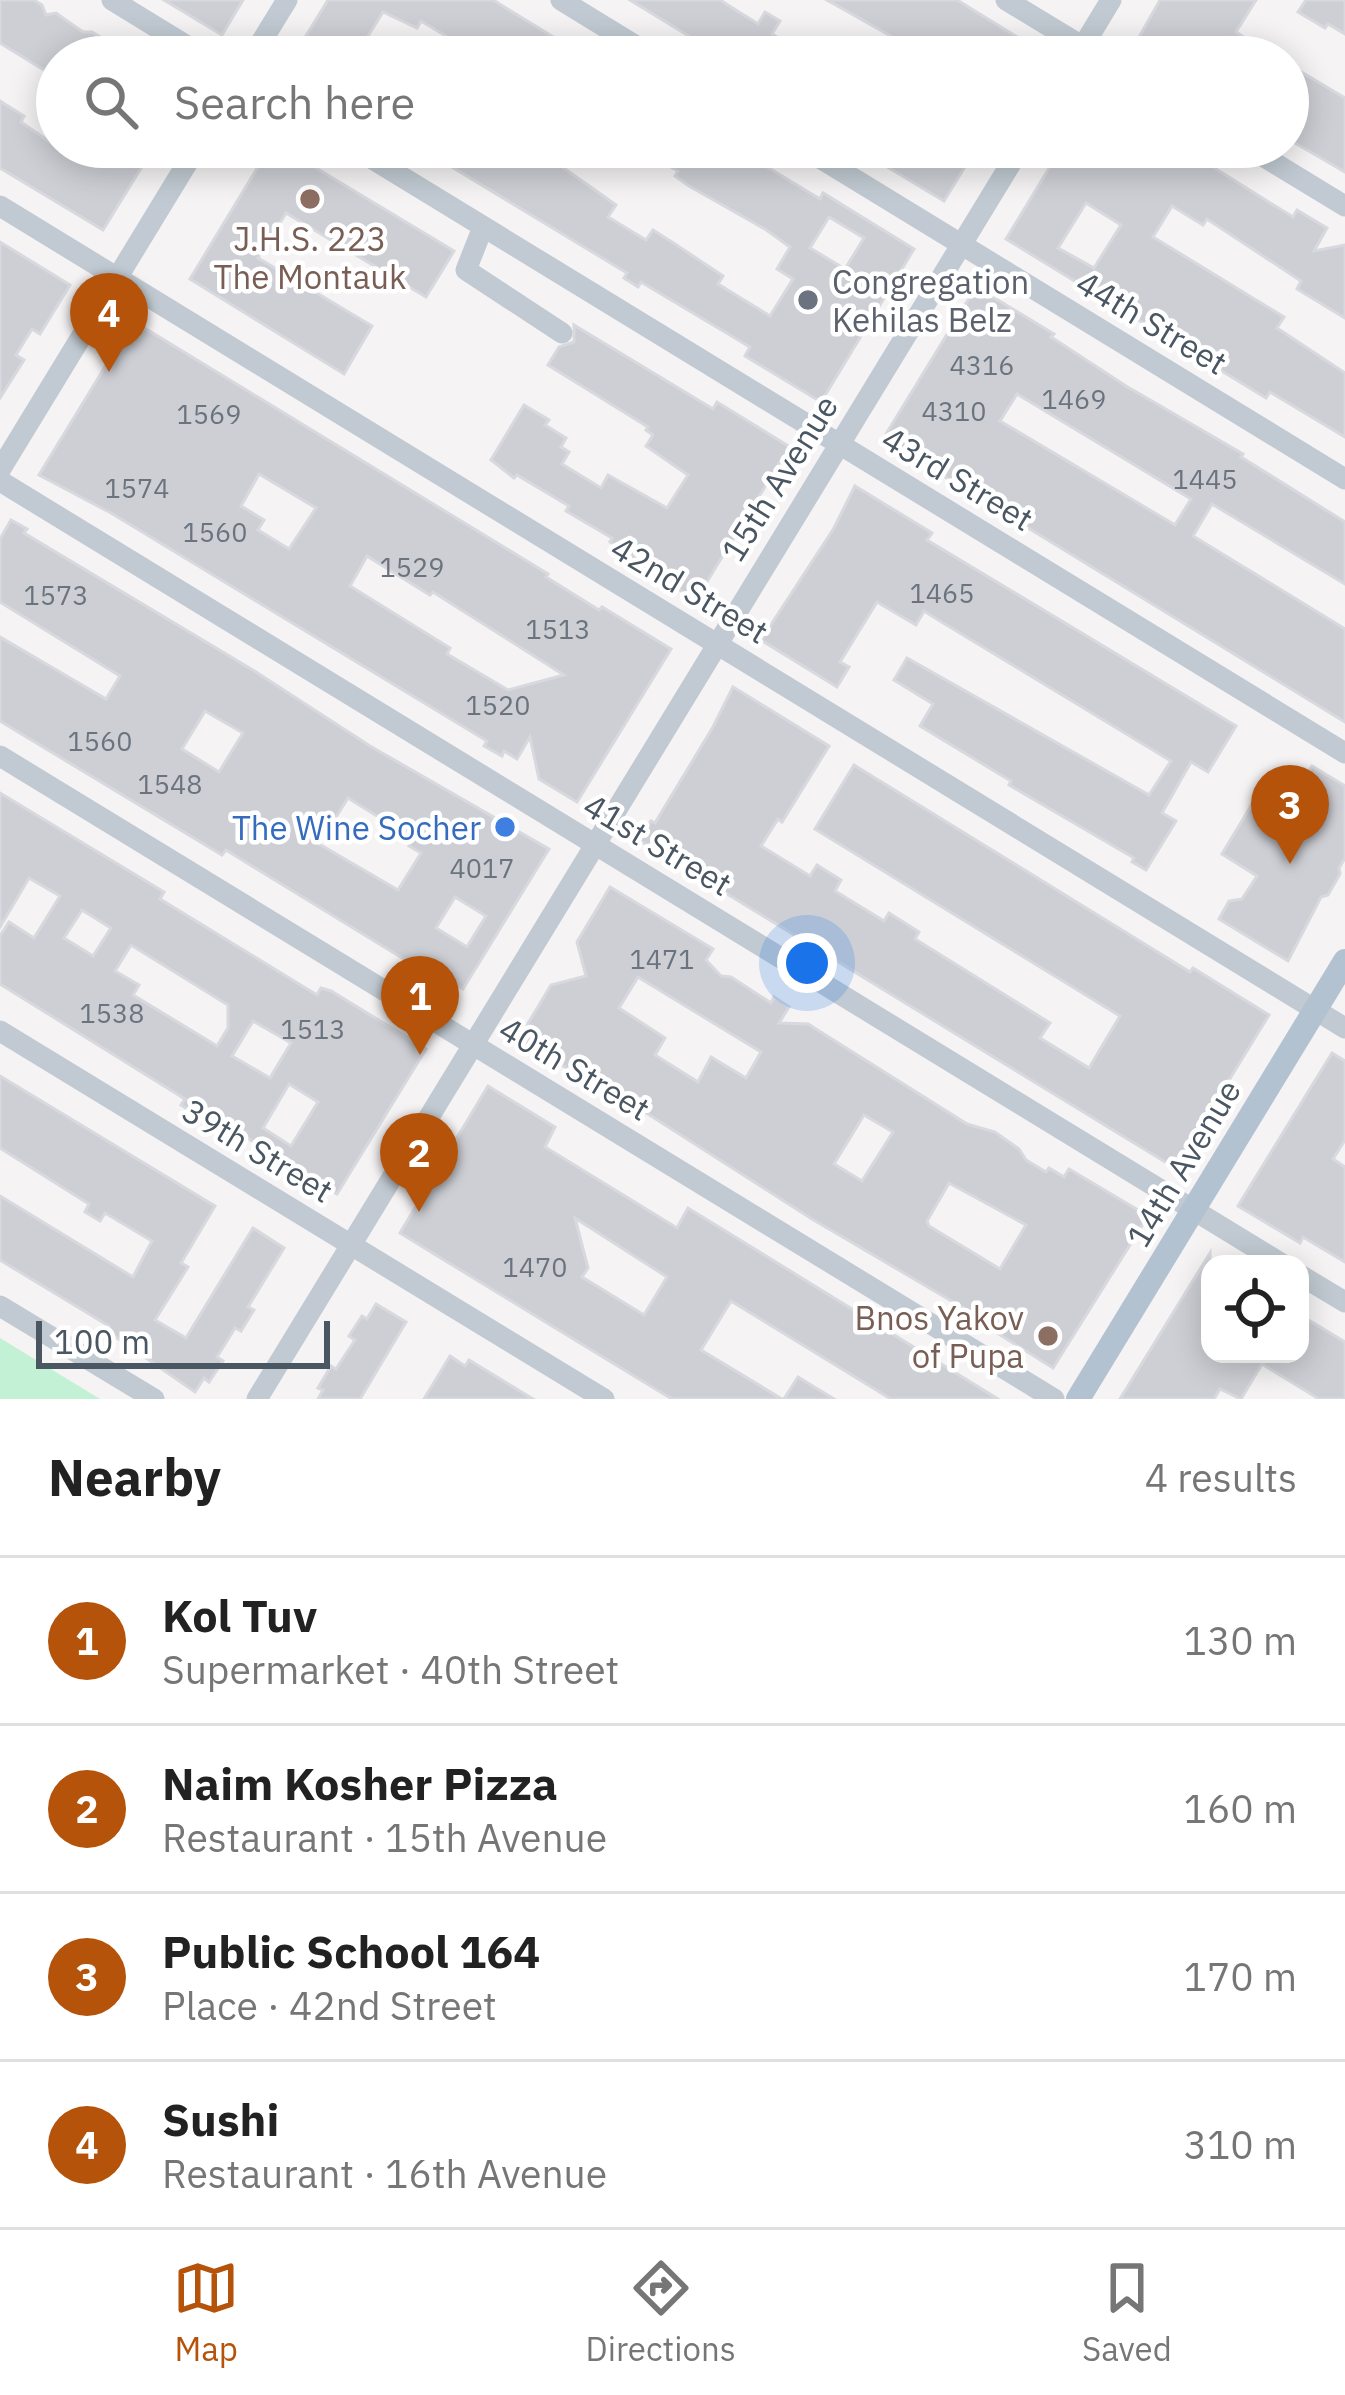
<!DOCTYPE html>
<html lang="en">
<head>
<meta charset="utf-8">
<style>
  :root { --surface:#fff; --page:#f2f2f2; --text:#222; --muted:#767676; --line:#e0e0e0; --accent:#b45309 }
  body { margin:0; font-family:"IBM Plex Sans",sans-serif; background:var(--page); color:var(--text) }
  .controls { position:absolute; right:36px; bottom:36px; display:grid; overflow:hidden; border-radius:24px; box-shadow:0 6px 30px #0003 }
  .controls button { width:108px; height:108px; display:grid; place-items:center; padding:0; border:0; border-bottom:3px solid var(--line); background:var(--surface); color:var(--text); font:60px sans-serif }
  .scale { position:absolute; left:36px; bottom:30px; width:294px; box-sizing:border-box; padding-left:12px; border:6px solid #4a5661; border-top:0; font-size:33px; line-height:42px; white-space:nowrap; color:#4a5661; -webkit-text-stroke:9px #fff; paint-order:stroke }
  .you { position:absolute; left:807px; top:963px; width:42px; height:42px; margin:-30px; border:9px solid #fff; border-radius:50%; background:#1a73e8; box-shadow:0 0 0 18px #1a73e833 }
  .badge { display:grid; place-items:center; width:78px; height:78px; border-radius:50%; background:var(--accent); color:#fff; font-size:39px; font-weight:700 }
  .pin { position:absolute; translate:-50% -99px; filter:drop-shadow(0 3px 6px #0008) }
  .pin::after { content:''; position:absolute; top:63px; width:42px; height:36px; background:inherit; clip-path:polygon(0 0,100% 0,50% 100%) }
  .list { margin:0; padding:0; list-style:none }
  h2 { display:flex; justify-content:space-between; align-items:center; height:156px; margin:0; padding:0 48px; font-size:51px }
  h2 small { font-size:39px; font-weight:400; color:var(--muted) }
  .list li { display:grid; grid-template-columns:78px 1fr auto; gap:36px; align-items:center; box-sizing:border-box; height:168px; padding:0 48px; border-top:3px solid var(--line) }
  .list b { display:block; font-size:45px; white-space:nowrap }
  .list p { margin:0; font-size:39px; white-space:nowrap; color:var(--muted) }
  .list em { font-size:39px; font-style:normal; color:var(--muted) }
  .icon { flex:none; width:66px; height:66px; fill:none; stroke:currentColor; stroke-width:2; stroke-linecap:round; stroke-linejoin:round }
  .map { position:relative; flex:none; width:1345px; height:1399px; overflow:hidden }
  .search { position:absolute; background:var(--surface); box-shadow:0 6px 30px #0003; left:36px; right:36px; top:36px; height:132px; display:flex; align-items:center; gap:30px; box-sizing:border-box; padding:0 42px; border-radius:66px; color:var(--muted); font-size:45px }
  .sheet { height:828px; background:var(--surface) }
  nav { display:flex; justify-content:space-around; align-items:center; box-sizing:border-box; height:168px; border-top:3px solid var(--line); background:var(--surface); font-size:33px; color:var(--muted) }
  nav a { display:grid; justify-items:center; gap:6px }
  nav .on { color:var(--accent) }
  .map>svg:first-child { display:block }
</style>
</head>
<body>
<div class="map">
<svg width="1345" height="1399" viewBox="0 0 1345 1399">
  <rect width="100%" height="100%" fill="#f5f3f3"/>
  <path fill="#c3f1d5" d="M0 1338 100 1399H0Z"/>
  <g fill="#cdcfd5" stroke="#d7d9de" stroke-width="3" fill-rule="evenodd">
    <path d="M0 0H34L42 5 46 15 56 13 83 32H92L133 57H57V78L0 43Z"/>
    <path d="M164 0H243L222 35Z"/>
    <path d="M328 0H493L586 57H481L421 21 417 28 383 12 363 44 384 57H293Z"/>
    <path d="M630 0H720L758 24 765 12 780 21 772 34 809 57H723Z"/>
    <path d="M827 0H957L1050 57H928Z"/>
    <path d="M1160 0H1256L1236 32 1273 57H1168L1138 39Z"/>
    <path d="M1306 0H1345V34L1328 24 1325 28 1298 12Z"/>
    <path d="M1288 64 1345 98V172L1288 139Z"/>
    <path d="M0 101 24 116 21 122 57 147H154L103 230 0 168Z"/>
    <path d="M270 147H281L454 251 426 297 286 213 258 258 372 326 344 374 190 279Z"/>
    <path d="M419 147H534L616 205 608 217 646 240 653 230 675 244 723 276 718 284 770 316 793 279 777 269 790 247 765 229 689 186 675 176 678 171 635 147H734L820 199 823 193 914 249 821 402 745 356 750 347 641 282 638 287 624 278 627 273ZM829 217 864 238 845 269 810 248Z"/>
    <path d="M866 147H977L944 201 889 168 892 163Z"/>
    <path d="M1062 147H1208L1200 159 1293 217 1297 210 1327 228 1314 251 1345 245V318L1297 289 1301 281 1207 219 1203 225 1172 206 1153 237 1284 317 1277 328 1345 373V437L1270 392 1266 398 1006 239ZM1086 203 1121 225 1094 268 1058 248Z"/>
    <path d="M0 242 70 285 40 334 32 329 16 355 24 360 0 398Z"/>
    <path d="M976 287 1054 334 1051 337 1126 386 1243 454 1241 457 1345 522V584L1212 504 1193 536 1345 629V722L883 439ZM1017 394 1191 499 1175 525 1000 421Z"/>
    <path d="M133 321 548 574 546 577 599 610 602 607 671 649 577 802 539 779 530 737 517 759 504 751 502 756 484 746 487 741 111 513 39 475ZM259 474 316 508 289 549 258 530 264 520 241 506ZM367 556 430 595 433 592 564 675 508 690 481 674 447 654 450 648 350 586Z"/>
    <path d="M574 325 713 409 717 402 793 449 784 464 780 462 705 585 708 587 699 602 631 560 634 556 610 542 612 538 566 511 569 506 517 475 514 478 491 460 524 405 549 420 545 425 566 438 561 447 569 452 562 464 601 488 608 475 667 508 688 475 646 446 653 435 646 430 648 427 548 365 559 347 574 342Z"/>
    <path d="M855 486 932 533 927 540 1236 726 1208 772 1191 762 1162 813 1176 821 1146 870 1132 862 1134 858 1009 785 1011 781 920 726 933 704 894 680 907 658 1149 795 1171 761 940 621 924 611 916 625 877 602 840 662 849 667 837 687 761 640 834 528Z"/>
    <path d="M11 520 27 529 24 533 256 672 370 746 549 849 463 989 423 964 420 969 226 850 222 855 0 721V637L106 699 120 676 0 602V539ZM205 711 243 733 219 772 182 749ZM348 798 414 839 409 846 421 853 398 890 319 844ZM455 897 486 916 467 947 436 928Z"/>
    <path d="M733 687 829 746 782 822 778 819 761 846 810 876 817 865 841 880 835 891 884 921 889 913 919 932 915 939 1050 1023 1040 1038 1089 1068 1120 1016 815 829 854 765 1190 972 1193 968 1269 1015 1175 1168 639 840 651 821 655 823 713 727Z"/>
    <path d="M1312 766 1345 786V858L1339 868 1340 874 1328 895 1321 897 1288 961 1219 919 1229 901 1242 899 1257 876 1222 854 1255 799 1290 821 1304 797 1301 783Z"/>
    <path d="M0 793 164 892 160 899 317 995 321 988 331 991 426 1049 337 1194 215 1118 212 1124 181 1105 185 1099 0 984V936L9 922 34 938 60 896 29 878 0 927ZM82 910 111 928 93 956 64 938ZM131 945 228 1005V1028L217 1046 133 995 139 985 115 971ZM253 1021 291 1043 270 1078 232 1056ZM289 1084 318 1102 291 1146 263 1128Z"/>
    <path d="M610 887 713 949 706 960 721 976 731 977 771 1003 774 997 789 1007 779 1023 808 1024 967 1124 995 1132 1019 1149 1026 1160 1046 1172 1049 1168 1064 1177 1069 1169 1148 1216 1053 1368 970 1316 972 1313 812 1219 648 1114 522 1043 520 1037 551 985 586 976 577 942ZM638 977 761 1052 746 1078 711 1057 698 1082 655 1055 665 1038 619 1008ZM864 1115 893 1132 862 1181 834 1164ZM949 1183 1026 1225 1000 1269 929 1226 927 1221Z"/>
    <path d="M1332 1053 1345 1061V1140L1333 1159 1345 1167V1262L1303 1237 1300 1243 1238 1206Z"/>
    <path d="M0 1076 215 1206 181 1263 188 1267 155 1320 186 1338 253 1228 284 1248 248 1307 254 1310 241 1331 235 1328 217 1357 223 1361 209 1382 204 1378 195 1392 107 1331 109 1326 0 1260V1196L133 1277 152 1241 105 1213 100 1221 85 1212 89 1204 0 1148Z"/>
    <path d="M488 1086 555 1127 545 1147 677 1228 688 1208 998 1399H891L731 1301 701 1350 782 1399H672L552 1326 400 1233ZM575 1218 667 1277 644 1315 582 1277 588 1268Z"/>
    <path d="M1210 1253V1354H1300V1315L1345 1342V1399H1319L1262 1364 1241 1399 1220 1389 1214 1399H1120Z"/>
    <path d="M376 1304 406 1322 360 1399H318L323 1390 318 1388 331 1366 336 1369 355 1340 349 1336 362 1316 367 1319Z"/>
    <path d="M450 1356 465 1366 469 1360 533 1399H424Z"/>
    <path d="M798 1377 834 1399H784Z"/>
  </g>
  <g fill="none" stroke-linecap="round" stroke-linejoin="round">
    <g stroke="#c1cad2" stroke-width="21">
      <path d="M112 0 205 57"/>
      <path d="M561 0 654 57"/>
      <path d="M1006 0 1100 57"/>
      <path d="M1077 56 1111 0"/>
      <path d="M252 57 287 0"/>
      <path d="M353 147 1345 753"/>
      <path d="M802 147 1345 479"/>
      <path d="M1248 147 1345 206"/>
      <path d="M0 206 1345 1028"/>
      <path d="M483 227 466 270 562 333"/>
      <path d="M0 470 197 147"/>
      <path d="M0 481 1282 1264"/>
      <path d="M0 756 1054 1399"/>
      <path d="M0 1031 604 1399"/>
      <path d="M1300 1275 1345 1302"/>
      <path d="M0 1306 154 1399"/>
      <path d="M257 1399 1021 147"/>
    </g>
    <path stroke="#b3c2d1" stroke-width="24" d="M1078 1399 1345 961"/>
  </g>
  <g fill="#8d6e63" stroke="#fff" stroke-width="4.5">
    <circle cx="310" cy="199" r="12"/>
    <circle cx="1048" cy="1336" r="12"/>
  </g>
  <circle fill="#6b7280" stroke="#fff" stroke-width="4.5" cx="808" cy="300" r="12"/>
  <circle fill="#3f7fe0" stroke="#fff" stroke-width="4.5" cx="505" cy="827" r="12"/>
  <g text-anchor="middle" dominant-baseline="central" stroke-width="9" stroke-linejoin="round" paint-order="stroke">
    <g font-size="27" fill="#6b747e">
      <text x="982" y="364">4316</text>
      <text x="1074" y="398">1469</text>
      <text x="954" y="410">4310</text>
      <text x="209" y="413">1569</text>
      <text x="1205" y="478">1445</text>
      <text x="137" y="487">1574</text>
      <text x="215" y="531">1560</text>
      <text x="412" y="566">1529</text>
      <text x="942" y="592">1465</text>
      <text x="56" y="594">1573</text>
      <text x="558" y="628">1513</text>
      <text x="498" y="704">1520</text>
      <text x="100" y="740">1560</text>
      <text x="170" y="783">1548</text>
      <text x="482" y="867">4017</text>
      <text x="662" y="958">1471</text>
      <text x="112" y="1012">1538</text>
      <text x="313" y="1028">1513</text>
      <text x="535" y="1266">1470</text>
    </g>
    <g font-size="33" fill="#785e54" stroke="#fff">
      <text x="310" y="238">J.H.S. 223<tspan x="310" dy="38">The Montauk</tspan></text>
      <text x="1024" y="1317" text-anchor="end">Bnos Yakov<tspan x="1024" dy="38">of Pupa</tspan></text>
    </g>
    <g font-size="33" fill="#5b616d" stroke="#fff" text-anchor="start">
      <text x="832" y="281">Congregation<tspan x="832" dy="38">Kehilas Belz</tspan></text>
    </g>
    <g font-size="33" fill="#4a5661" stroke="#fff">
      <text transform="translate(1152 322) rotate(31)">44th Street</text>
      <text transform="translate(779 478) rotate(-58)">15th Avenue</text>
      <text transform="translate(958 478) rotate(31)">43rd Street</text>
      <text transform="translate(690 589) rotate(31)">42nd Street</text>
      <text transform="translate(658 844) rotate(31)">41st Street</text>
      <text transform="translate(575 1068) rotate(31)">40th Street</text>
      <text transform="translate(258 1150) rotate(31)">39th Street</text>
      <text transform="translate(1183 1163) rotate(-59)">14th Avenue</text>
    </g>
    <g font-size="33" fill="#366cbe" stroke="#fff" text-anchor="end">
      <text x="481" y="827">The Wine Socher</text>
    </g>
  </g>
</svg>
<div class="controls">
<button><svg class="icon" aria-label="locate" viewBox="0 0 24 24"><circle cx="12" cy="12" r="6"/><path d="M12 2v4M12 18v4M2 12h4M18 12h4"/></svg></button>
</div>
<div class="scale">100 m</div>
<div class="you"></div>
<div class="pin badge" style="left:420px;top:1055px">1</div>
<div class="pin badge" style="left:419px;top:1212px">2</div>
<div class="pin badge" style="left:1290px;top:864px">3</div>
<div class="pin badge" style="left:109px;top:372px">4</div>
<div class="search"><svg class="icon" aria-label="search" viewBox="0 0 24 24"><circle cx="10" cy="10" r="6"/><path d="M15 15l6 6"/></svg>Search here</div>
</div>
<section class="sheet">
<h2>Nearby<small>4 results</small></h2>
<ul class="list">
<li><span class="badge">1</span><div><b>Kol Tuv</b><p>Supermarket · 40th Street</p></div><em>130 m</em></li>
<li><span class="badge">2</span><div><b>Naim Kosher Pizza</b><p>Restaurant · 15th Avenue</p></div><em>160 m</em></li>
<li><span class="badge">3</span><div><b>Public School 164</b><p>Place · 42nd Street</p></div><em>170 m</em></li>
<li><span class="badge">4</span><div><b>Sushi</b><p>Restaurant · 16th Avenue</p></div><em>310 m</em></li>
</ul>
</section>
<nav>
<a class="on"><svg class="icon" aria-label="map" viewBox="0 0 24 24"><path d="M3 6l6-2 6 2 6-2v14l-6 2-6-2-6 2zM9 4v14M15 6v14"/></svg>Map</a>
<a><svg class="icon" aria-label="directions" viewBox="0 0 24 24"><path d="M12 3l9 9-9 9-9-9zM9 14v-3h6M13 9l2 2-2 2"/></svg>Directions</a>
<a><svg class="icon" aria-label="saved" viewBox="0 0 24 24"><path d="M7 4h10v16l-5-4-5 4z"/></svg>Saved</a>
</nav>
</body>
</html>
